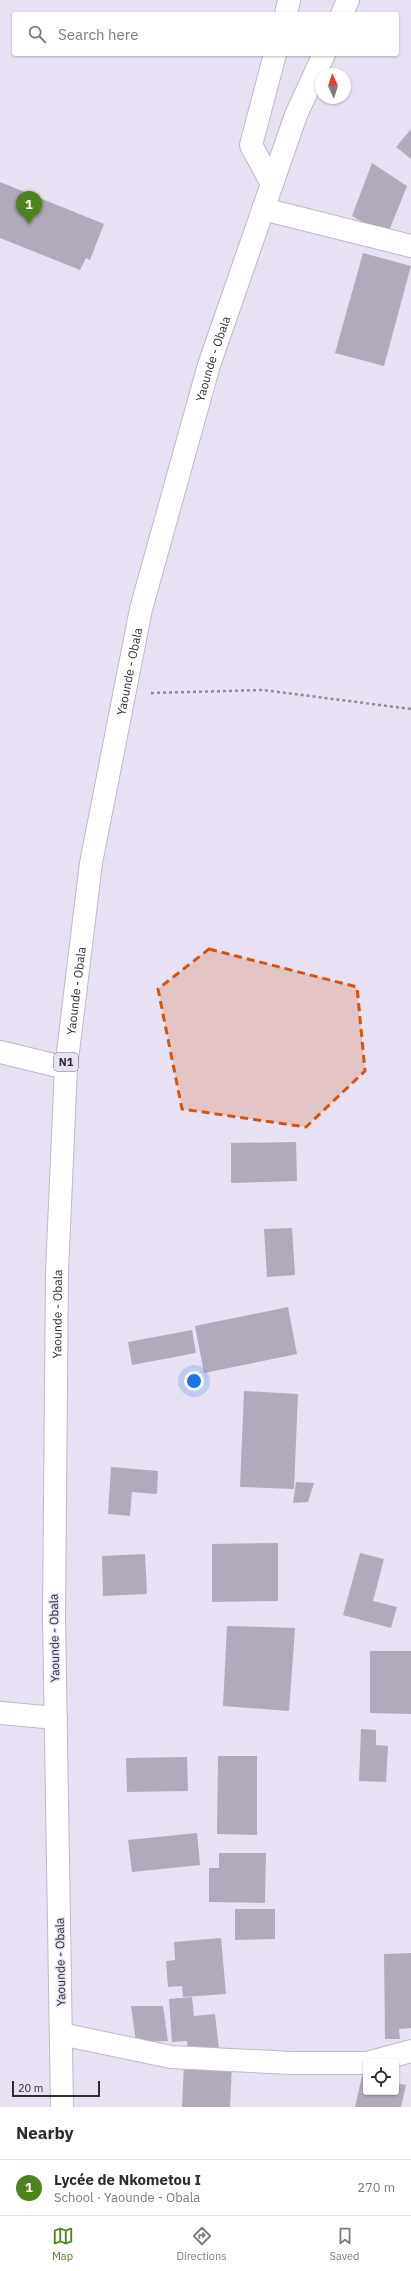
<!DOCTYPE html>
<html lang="en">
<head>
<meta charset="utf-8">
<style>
  :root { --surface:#fff; --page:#f7f7f7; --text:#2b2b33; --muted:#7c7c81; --line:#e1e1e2; --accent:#4c831b }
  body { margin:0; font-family:"IBM Plex Sans",sans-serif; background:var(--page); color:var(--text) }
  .controls { position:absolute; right:12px; bottom:12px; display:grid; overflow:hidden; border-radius:4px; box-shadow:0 1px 3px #0004 }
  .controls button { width:36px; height:36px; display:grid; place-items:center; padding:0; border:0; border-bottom:1px solid var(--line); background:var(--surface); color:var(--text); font:20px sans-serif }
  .compass { position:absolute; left:315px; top:68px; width:36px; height:36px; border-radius:50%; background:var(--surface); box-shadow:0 1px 3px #0004; rotate:356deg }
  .scale { position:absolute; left:12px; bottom:10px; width:88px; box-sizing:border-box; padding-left:4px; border:2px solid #2e2b31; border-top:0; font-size:11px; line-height:14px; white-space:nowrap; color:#2e2b31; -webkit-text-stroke:3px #e8e1f3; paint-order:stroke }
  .you { position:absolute; left:194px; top:1381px; width:14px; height:14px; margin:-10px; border:3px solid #fff; border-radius:50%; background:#1a73e8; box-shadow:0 0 0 6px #1a73e833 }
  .badge { display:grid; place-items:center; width:26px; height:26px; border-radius:50%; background:var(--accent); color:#fff; font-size:13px; font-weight:700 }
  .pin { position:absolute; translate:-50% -33px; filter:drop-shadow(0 1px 2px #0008) }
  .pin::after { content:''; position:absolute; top:21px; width:14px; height:12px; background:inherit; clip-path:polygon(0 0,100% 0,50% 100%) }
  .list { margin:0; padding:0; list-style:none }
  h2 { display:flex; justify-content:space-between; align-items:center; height:52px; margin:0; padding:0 16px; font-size:17px }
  h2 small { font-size:13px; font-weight:400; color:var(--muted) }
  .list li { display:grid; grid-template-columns:26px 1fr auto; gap:12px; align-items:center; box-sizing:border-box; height:56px; padding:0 16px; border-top:1px solid var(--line) }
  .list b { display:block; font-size:15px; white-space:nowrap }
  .list p { margin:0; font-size:13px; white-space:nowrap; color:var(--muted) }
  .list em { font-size:13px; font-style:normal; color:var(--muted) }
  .icon { flex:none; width:22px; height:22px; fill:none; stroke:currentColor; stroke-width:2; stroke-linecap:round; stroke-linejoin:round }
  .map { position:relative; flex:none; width:411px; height:2107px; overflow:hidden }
  .search { position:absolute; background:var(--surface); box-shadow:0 1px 3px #0004; left:12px; right:12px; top:12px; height:44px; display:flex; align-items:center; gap:10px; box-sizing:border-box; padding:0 14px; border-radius:4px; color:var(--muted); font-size:15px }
  .sheet { height:108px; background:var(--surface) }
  nav { display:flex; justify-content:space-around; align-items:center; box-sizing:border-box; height:56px; border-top:1px solid var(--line); background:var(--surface); font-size:11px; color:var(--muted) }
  nav a { display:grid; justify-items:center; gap:2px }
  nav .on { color:var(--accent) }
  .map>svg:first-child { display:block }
</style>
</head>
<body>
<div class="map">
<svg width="411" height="2107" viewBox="0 0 411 2107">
  <rect width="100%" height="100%" fill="#e8e1f3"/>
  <g fill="#b1aabb">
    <path d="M411 129V159L396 147Z"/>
    <path d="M372 163 407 186 387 236 352 216Z"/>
    <path d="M0 182 104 224 90 260 86 258 80 270 0 238Z"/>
    <path d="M363 253 411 266 384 366 335 353Z"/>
    <path d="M296 1142 297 1181 231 1183V1143Z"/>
    <path d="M292 1228 295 1275 267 1277 264 1229Z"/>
    <path d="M288 1307 297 1354 204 1373 195 1326Z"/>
    <path d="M192 1330 196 1353 132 1365 128 1342Z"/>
    <path d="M244 1391 298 1394 294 1489 240 1487Z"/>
    <path d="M111 1467 158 1471 157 1494 132 1492 130 1516 108 1514Z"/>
    <path d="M296 1482 314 1483 308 1502 293 1503Z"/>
    <path d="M278 1543V1601L212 1602V1544Z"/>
    <path d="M360 1553 384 1559 373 1601 397 1607 391 1628 343 1615Z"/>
    <path d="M145 1554 147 1594 103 1596 102 1556Z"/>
    <path d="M227 1626 295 1628 289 1711 223 1706Z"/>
    <path d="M370 1651H411V1714L370 1713Z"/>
    <path d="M361 1729 376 1730V1745L388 1746 386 1782 359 1781Z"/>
    <path d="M218 1756H257V1835L217 1834Z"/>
    <path d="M187 1757 188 1791 127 1792 126 1758Z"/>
    <path d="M197 1833 200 1865 132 1872 128 1840Z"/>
    <path d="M219 1853H266L265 1903 209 1902V1868H219Z"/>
    <path d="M235 1909H275V1939L235 1940Z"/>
    <path d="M221 1938 226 1994 183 1997 182 1986 168 1987 166 1961 175 1960 174 1942Z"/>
    <path d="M411 1953V2028L399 2029 400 2039H385L384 1954Z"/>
    <path d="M192 1997 194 2016 215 2014 219 2049 188 2052 187 2041 172 2042 169 1999Z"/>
    <path d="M131 2006H163L168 2041 136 2042Z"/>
    <path d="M184 2063 232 2065 230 2107H182Z"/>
    <path d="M362 2076 366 2077V2092H396V2083L406 2085 401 2107H355Z"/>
  </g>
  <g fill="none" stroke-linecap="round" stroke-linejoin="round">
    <defs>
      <g id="minor">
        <path d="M286 14 289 0"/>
        <path d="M272 184 251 145 275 54"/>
        <path d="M263 209 411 246"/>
        <path d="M0 1052 66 1068"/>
        <path d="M0 1713 56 1718"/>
        <path d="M61 2034 171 2057 292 2063H366"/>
        <path d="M370 2062 411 2051"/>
      </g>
      <g id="trunk">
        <path d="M342 14 348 0"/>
        <path id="s1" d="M62 2107 54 1617 57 1271 66 1068 91 863 141 609 209 365 296 115 324 54"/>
      </g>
    </defs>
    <use href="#minor" stroke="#bfb8c9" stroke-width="24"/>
    <use href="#trunk" stroke="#bfb8c9" stroke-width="24"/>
    <path stroke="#8f8a96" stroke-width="2.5" stroke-dasharray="3 3" stroke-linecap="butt" d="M151 693 263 690 411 709"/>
    <use href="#minor" stroke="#fff" stroke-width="22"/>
    <use href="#trunk" stroke="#fff" stroke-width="22"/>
  </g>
  <path fill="#d55410" fill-opacity="0.2" stroke="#d55410" stroke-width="3" stroke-dasharray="8 5" stroke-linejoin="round" d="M209 949 357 987 365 1071 306 1127 182 1109 158 989Z"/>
  <g text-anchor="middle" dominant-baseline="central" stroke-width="3" stroke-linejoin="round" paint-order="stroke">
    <rect fill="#e8e1f3" stroke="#66626b" stroke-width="1" x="54" y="1053" width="24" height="18" rx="3"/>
    <g font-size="11" font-weight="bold" fill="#2e2b31">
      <text x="66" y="1062">N1</text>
    </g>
    <g font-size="12" fill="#2e2b31" stroke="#e8e1f3">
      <text stroke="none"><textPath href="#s1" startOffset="1765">Yaounde - Obala</textPath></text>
      <text stroke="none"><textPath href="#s1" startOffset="1441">Yaounde - Obala</textPath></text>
      <text stroke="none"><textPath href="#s1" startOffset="1117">Yaounde - Obala</textPath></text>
      <text stroke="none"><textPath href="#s1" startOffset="793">Yaounde - Obala</textPath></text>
      <text transform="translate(54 1638) rotate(-91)">Yaounde - Obala</text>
      <text transform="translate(60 1962) rotate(-91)">Yaounde - Obala</text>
    </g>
  </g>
</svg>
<div class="controls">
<button><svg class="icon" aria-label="locate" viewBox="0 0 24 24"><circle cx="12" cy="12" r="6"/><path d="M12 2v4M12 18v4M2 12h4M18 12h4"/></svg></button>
</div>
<svg class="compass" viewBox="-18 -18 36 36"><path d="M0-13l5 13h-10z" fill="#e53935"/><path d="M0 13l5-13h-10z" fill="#7c7c81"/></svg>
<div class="scale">20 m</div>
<div class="you"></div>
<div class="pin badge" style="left:29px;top:224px">1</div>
<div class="search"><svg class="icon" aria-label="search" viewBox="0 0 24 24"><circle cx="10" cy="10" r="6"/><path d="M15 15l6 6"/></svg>Search here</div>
</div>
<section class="sheet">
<h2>Nearby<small></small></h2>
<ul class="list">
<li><span class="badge">1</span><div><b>Lycée de Nkometou I</b><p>School · Yaounde - Obala</p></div><em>270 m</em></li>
</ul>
</section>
<nav>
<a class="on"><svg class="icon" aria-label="map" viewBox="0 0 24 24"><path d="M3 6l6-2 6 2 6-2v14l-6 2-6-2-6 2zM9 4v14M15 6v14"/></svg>Map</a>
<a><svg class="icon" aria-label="directions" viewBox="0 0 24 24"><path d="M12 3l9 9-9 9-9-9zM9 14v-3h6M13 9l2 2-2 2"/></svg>Directions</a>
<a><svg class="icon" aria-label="saved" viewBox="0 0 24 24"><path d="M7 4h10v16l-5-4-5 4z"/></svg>Saved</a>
</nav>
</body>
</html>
